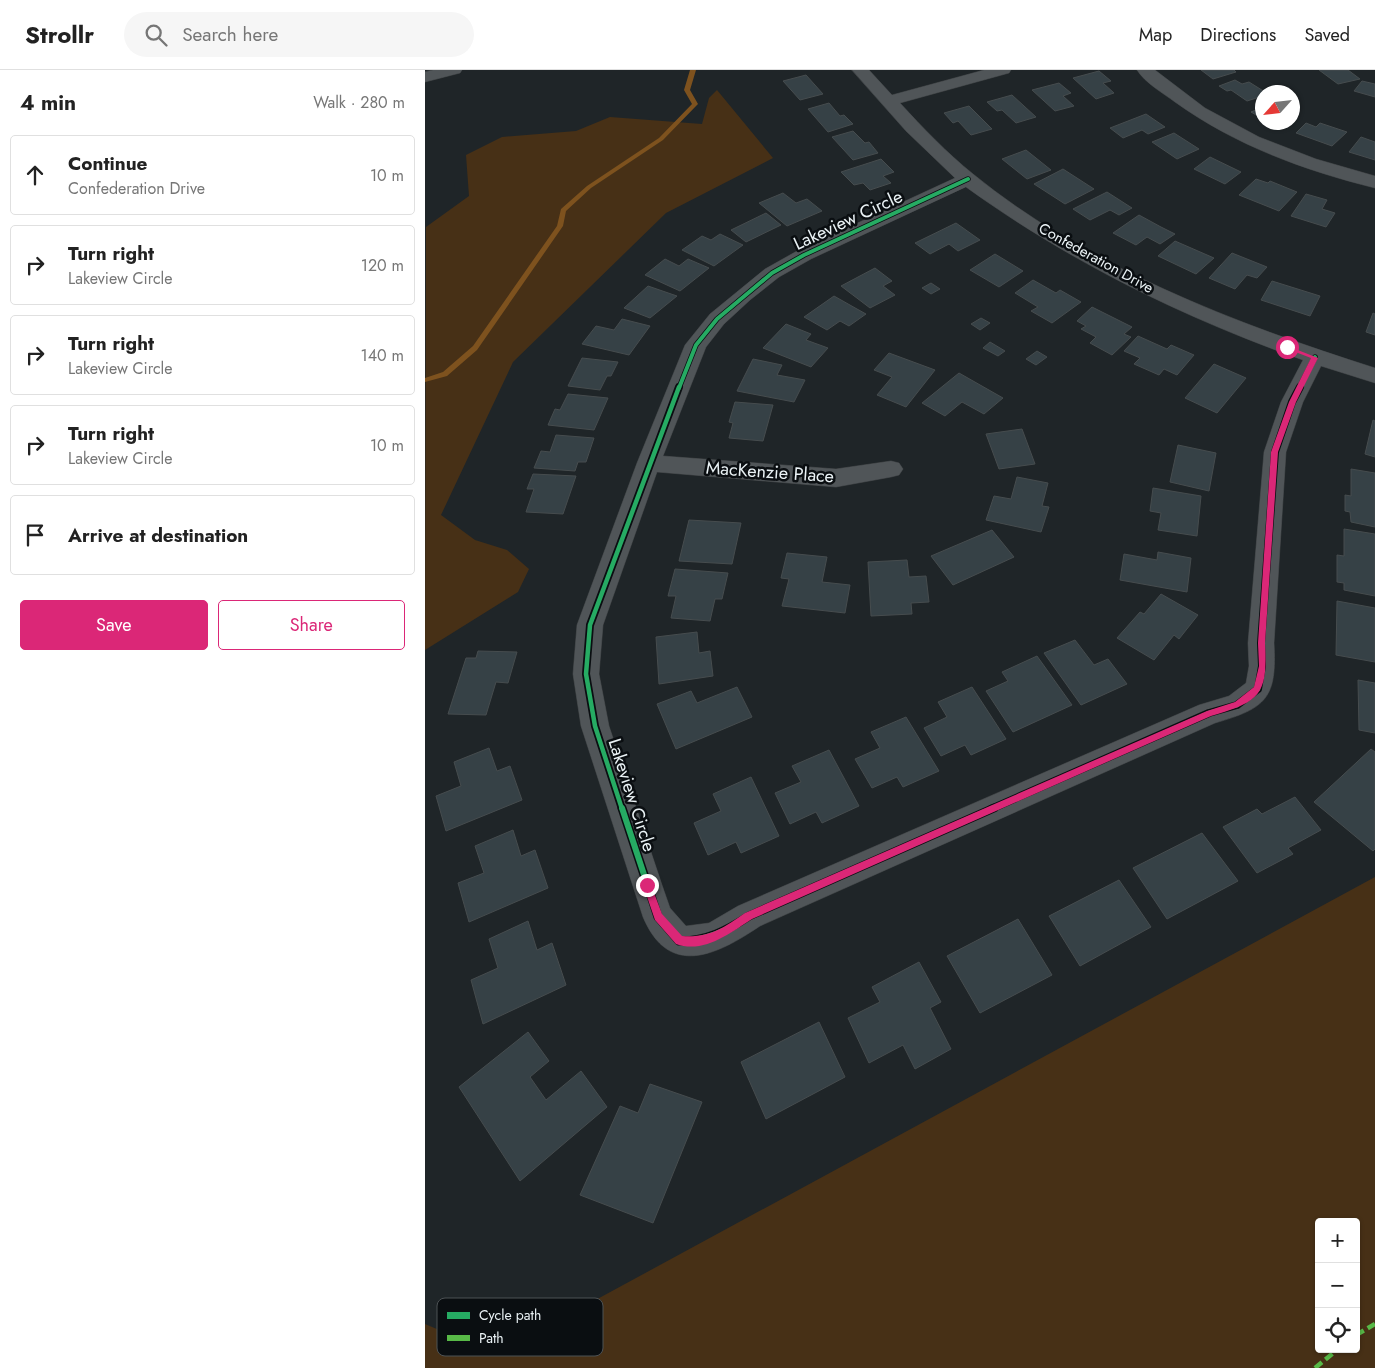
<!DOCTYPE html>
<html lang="en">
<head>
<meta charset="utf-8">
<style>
  :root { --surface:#fff; --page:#f6f6f6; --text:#222; --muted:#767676; --line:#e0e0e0; --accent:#db2777 }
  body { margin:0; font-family:Jost,sans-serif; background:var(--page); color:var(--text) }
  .controls { position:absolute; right:15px; bottom:15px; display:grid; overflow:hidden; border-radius:5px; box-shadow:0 1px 4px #0004 }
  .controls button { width:45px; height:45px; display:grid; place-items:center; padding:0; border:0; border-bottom:1px solid var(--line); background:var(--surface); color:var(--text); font:25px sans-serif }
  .compass { position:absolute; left:830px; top:15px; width:45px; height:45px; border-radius:50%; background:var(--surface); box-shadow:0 1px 4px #0004; rotate:243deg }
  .stop { position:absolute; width:15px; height:15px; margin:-11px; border:4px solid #db2777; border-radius:50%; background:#fff }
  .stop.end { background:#db2777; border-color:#fff; box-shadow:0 1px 5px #0008 }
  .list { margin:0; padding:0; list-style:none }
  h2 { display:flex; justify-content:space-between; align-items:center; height:65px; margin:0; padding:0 20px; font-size:21px }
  h2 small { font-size:16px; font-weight:400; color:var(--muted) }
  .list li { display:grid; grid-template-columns:32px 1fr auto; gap:15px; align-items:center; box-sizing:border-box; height:80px; margin:0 10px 10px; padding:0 10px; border:1px solid var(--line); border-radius:5px }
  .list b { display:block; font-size:19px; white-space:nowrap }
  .list p { margin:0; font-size:16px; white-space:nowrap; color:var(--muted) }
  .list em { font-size:16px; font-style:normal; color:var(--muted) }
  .actions { display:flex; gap:10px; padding:15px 20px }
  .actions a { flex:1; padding:11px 0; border:1px solid var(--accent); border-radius:5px; text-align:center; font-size:18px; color:var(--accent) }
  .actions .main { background:var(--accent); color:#fff }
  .icon { flex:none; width:28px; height:28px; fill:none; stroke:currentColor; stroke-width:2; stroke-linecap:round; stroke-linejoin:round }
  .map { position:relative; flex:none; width:950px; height:1298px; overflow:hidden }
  header { display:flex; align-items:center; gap:30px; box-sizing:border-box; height:70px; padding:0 25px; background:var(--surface); border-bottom:1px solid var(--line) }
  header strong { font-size:24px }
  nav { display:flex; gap:28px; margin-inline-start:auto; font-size:18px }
  .search { width:350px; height:45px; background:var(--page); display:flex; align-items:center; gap:12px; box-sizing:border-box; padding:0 18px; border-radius:28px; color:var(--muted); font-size:19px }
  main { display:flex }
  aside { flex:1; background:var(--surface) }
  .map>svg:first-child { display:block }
</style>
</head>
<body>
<header>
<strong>Strollr</strong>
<div class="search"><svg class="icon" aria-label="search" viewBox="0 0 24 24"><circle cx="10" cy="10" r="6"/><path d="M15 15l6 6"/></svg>Search here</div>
<nav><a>Map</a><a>Directions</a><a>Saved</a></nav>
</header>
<main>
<aside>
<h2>4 min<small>Walk · 280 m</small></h2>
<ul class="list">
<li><svg class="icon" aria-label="ahead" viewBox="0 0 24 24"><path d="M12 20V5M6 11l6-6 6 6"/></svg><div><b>Continue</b><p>Confederation Drive</p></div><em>10 m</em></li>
<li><svg class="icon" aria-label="right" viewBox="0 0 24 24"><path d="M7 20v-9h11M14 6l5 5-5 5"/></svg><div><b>Turn right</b><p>Lakeview Circle</p></div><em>120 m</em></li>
<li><svg class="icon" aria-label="right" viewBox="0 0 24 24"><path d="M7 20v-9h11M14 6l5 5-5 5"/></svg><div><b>Turn right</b><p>Lakeview Circle</p></div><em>140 m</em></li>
<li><svg class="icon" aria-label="right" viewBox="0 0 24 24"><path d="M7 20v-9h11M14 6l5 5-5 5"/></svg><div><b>Turn right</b><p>Lakeview Circle</p></div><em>10 m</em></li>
<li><svg class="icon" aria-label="arrive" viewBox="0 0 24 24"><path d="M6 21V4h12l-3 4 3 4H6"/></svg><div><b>Arrive at destination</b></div></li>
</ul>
<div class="actions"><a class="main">Save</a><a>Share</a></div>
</aside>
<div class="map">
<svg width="950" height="1298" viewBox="0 0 950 1298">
  <rect width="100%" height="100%" fill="#1f2528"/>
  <g fill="#473016" fill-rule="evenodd">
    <path d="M292 20 348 88 241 143 88 292 16 445 50 470 82 480 104 499 93 522 0 580 1 157 44 126 41 85 77 67 151 61 185 47 277 54 284 28Z"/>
    <path d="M950 807V1298H0V1254L71 1284ZM894 1152H931V1279H894Z"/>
  </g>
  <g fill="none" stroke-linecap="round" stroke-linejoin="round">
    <path fill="#7e521e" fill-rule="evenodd" d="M265 0H271L265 20 273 34 272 35 238 70 166 118 141 141 138 156 52 280 22 306 0 312V308L18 302 48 276 132 156 136 139 162 116 234 68 267 34 259 20Z"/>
  </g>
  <g fill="#364146" stroke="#464c4e">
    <path d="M776 0H809L811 2 788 9Z"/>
    <path d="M894 0H923L935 9 913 14Z"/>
    <path d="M674 1 686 11 678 13 689 23 671 29 648 8Z"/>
    <path d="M381 5 398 24 375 30 358 11Z"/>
    <path d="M810 10 817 14 824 12 840 22H838V26L822 31 806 20 802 21 794 16Z"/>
    <path d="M937 11 950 14V27L929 21Z"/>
    <path d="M634 13 646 23 638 26 649 36 630 41 607 20Z"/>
    <path d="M587 25 611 47 591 53 577 40 572 41 562 32Z"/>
    <path d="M404 33 415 46 419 45 428 54 403 62 383 39Z"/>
    <path d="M544 36 567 59 546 65 533 51 528 53 519 43Z"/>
    <path d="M838 37V49L826 42Z"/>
    <path d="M721 44 740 57 723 64 717 60 698 68 685 58Z"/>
    <path d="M881 53 891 57 895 53 922 62 907 76 871 63Z"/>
    <path d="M428 61 440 73 444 72 453 83 428 90 407 67Z"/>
    <path d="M749 63 774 79 752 89 727 72Z"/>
    <path d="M936 67 950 72V90L924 82Z"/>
    <path d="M601 80 626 100 602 109 577 89Z"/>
    <path d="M785 87 816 102 800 114 769 99Z"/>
    <path d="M456 89 469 102 458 106 466 113 445 120 438 113 429 115 416 102Z"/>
    <path d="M638 99 669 119 640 134 609 114Z"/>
    <path d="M831 109 843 113 845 111 872 122 854 141 814 125Z"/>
    <path d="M682 122 707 138 694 145 685 140 665 150 648 139Z"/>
    <path d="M358 123 371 133 382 129 397 141 362 156 334 133Z"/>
    <path d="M881 124 902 130 897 139 910 143 901 157 866 146Z"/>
    <path d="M341 143 356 155 321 172 306 160Z"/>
    <path d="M714 145 736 157 750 164 735 174 722 167 711 175 688 163Z"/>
    <path d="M531 153 555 170 533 181 524 174 505 184 490 173Z"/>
    <path d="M295 164 318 175 289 196 257 180 277 166 286 170Z"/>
    <path d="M750 171 789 188 771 204 733 186Z"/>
    <path d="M807 183 842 197 832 208 822 205 810 219 784 208Z"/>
    <path d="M570 184 598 201 574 217 545 200Z"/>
    <path d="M240 189 254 196 263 189 284 198 255 221 220 205Z"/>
    <path d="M450 198 467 211 458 216 470 225 445 238 416 216Z"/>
    <path d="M608 210 631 223 635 220 656 232 627 253 606 241 613 237 590 223Z"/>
    <path d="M847 211 895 226 885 246 836 230Z"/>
    <path d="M506 213 515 219 506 224 497 218Z"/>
    <path d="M223 216 252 226 225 248 199 238Z"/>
    <path d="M409 226 432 239 441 244 424 256 415 251 402 260 379 247Z"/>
    <path d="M667 237 707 257 699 264 706 267 687 285 665 273 671 267 656 259 661 256 652 251Z"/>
    <path d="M948 243 950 244V265L941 262Z"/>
    <path d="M556 248 565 253 555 260 546 254Z"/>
    <path d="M197 249 225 256 204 285 157 274 171 256 189 260Z"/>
    <path d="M361 254 386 264 381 270 403 278 386 297 338 278Z"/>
    <path d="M713 266 742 279 746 275 769 285 752 305 739 299 734 305 709 294 715 288 699 281Z"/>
    <path d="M565 272 580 281 573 286 558 278Z"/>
    <path d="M612 281 622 287 611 295 601 289Z"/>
    <path d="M464 283 510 300 481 337 452 325 467 307 449 300Z"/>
    <path d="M157 288 193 292 186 306H182L175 320 143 316Z"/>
    <path d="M328 289 357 295 352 305 380 310 369 332 312 321Z"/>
    <path d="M789 294 821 308 792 343 760 328Z"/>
    <path d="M534 303 578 328 559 344 537 332 520 346 497 333Z"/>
    <path d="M143 324 183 328 169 360 123 355 130 339 135 340Z"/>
    <path d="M310 332 348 335 338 371 304 368 308 353 304 352Z"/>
    <path d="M948 350 950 351V387L940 384Z"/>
    <path d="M597 359 610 394 574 399 561 364Z"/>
    <path d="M131 365 169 368 161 392H153L150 401 109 398 116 381 125 382Z"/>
    <path d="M753 375 791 383 784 421 745 412Z"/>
    <path d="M926 399 950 403V457L926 452 925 442 920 441V425L926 426Z"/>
    <path d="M108 404 151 406 138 444 101 442 109 419H102Z"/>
    <path d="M592 407 623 413 617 436 624 437 616 462 561 450 569 426 586 429Z"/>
    <path d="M728 418 776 426 772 466 733 460 736 443 725 441Z"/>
    <path d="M264 450 316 453 307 494 254 491Z"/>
    <path d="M919 459 950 464V526L919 520V513L912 512V485L919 486Z"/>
    <path d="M567 460 589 487 528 515 506 486Z"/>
    <path d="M733 482 766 488 762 522 695 510 699 484 732 490Z"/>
    <path d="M362 483 402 487 397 512 425 515 420 543 357 536 364 509 356 508Z"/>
    <path d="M482 490 484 507 501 506 504 532 486 533 487 544 446 546 443 492Z"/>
    <path d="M250 499 303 503 297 529H290L285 551 246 548 251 526H243Z"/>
    <path d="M736 524 773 545 754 569 749 565 729 590 692 568 715 542 719 544Z"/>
    <path d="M912 531 950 538V592L911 585Z"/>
    <path d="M272 562 274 583 285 581 288 606 234 614 231 567Z"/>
    <path d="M650 570 669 595 683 589 702 614 656 635 619 583Z"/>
    <path d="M53 581 92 582 83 613 71 612 61 645 23 644 41 588H51Z"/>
    <path d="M612 586 647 635 588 662 561 621 583 611 577 602Z"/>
    <path d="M933 610 950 613V663L934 660Z"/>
    <path d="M312 617 327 647 251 679 232 634 266 621 272 633Z"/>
    <path d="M547 617 581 669 546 685 540 675 516 686 499 658 522 647 513 632Z"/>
    <path d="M481 647 514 701 478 717 472 707 447 718 430 689 455 678 446 662Z"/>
    <path d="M64 678 72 701 85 696 97 730 21 761 11 726 36 716 29 692Z"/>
    <path d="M946 679 950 682V779L948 781 889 732Z"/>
    <path d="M404 680 434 736 397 753 391 742 365 754 350 723 376 712 367 696Z"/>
    <path d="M326 707 354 766 316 783 311 772 283 785 269 753 296 741 288 724Z"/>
    <path d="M870 727 896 760 863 778 868 784 832 803 798 757 832 739 837 744Z"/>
    <path d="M88 760 96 786 110 780 123 818 44 852 33 813 59 803 50 776Z"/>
    <path d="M777 763 813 811 742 849 708 798Z"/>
    <path d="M694 810 726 857 655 896 624 846Z"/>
    <path d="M593 849 627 905 555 943 522 886Z"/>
    <path d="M103 851 112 880 127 873 141 915 58 954 46 910 73 898 64 869Z"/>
    <path d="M494 892 516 932 505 938 526 979 490 999 478 975 444 993 423 948 455 932 447 917Z"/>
    <path d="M394 952 420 1007 341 1049 316 992Z"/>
    <path d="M103 962 124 991 105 1007 121 1030 156 1001 182 1037 95 1111 34 1017Z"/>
    <path d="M225 1014 277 1032 228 1153 155 1125 195 1036 213 1043Z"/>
  </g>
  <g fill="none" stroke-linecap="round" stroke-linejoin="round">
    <defs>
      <g id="street">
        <path d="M8 0H37L35 3 0 12V2Z"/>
        <path d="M427 0H444L467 25 559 0H586L584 3 475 33C498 58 522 83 548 104 662 197 811 254 950 298V313L896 296 878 332 861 382 849 573C852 628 842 638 790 653L335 856C292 885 244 909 218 847L156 656 148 604 152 555 212 393 260 275 285 244 340 199 372 181 530 108 481 61ZM541 117C645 192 757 247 878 290L856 332 839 382 823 573 824 596 821 613 804 626 774 635 313 836 284 853 261 856 245 838 237 815 184 656 174 604 178 555 232 402 411 417 466 407 474 405 478 399 474 393 466 391 411 399 238 386 281 277 299 254 325 230 354 207 386 189Z"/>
        <path d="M712 0H730L780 38 834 67 891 89 950 106V118C878 100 810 75 750 32 738 23 720 13 712 0Z"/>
      </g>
    </defs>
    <use href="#street" stroke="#3b3f41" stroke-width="1"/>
    <use href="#street" fill="#505558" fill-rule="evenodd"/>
    <g stroke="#58b947" stroke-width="4.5" stroke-dasharray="9 4.5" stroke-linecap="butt">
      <path d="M931 1265 950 1254"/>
      <path d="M890 1298 913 1279"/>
    </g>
    <defs>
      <g id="cycleway-far2">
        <path d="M254 318 271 275 292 249 347 203 379 185 543 109"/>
        <path d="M874 318 890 287"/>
      </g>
      <g id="cycleway-far1">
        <path d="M197 739 170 656 161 604 165 555 254 317"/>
        <path d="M566 739 784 643 812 635 833 619 837 596 836 573 850 382 867 332 875 317"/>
      </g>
      <path id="cycleway" d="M197 738 233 847 254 871C282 871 301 861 324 846L569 738"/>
    </defs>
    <use href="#cycleway-far2" stroke="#0a0e11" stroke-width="5.5"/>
    <use href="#cycleway-far1" stroke="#0a0e11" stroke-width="8"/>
    <use href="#cycleway" stroke="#0a0e11" stroke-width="9"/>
    <use href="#cycleway-far2" stroke="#26ab63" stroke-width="4"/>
    <use href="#cycleway-far1" stroke="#26ab63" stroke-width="4.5"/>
    <use href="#cycleway" stroke="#26ab63" stroke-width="6"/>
  </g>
  <path fill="#db2777" d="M860 275 893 288 871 332 853 382 840 573C843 625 835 632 786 646L327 849C305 863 279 884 251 874L230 850 218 815 219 812H225L237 844 257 866C285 868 298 858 320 843L782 641 810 632 829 617 834 596 833 573 846 382 864 332 886 288 860 278Z"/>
  <g text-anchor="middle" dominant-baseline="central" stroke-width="5" stroke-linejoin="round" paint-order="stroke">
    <g font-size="15" fill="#eaf2f5" stroke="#0a0e11">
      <text transform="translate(671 188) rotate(29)">Confederation Drive</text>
    </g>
    <g font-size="18" fill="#eaf2f5" stroke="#0a0e11">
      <text transform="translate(423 150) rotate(-25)">Lakeview Circle</text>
      <text transform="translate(345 402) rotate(4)">MacKenzie Place</text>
      <text transform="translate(207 725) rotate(72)">Lakeview Circle</text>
    </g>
  </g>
  <rect x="12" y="1228" width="166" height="58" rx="8" fill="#0a0e11" stroke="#4d5255" stroke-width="1"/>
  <rect x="22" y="1242" width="23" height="7" fill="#26ab63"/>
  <rect x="22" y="1265" width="23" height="6" fill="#58b947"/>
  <g font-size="14" fill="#eaf2f5">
    <text x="54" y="1250">Cycle path</text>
    <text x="54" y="1273">Path</text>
  </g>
</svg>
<div class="controls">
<button>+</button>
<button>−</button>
<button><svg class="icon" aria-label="locate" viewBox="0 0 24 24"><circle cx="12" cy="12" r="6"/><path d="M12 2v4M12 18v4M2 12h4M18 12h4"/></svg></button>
</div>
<svg class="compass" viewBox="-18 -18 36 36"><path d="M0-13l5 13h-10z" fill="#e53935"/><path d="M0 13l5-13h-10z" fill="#767676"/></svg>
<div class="stop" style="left:862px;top:277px"></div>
<div class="stop end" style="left:222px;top:815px"></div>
</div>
</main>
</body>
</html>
